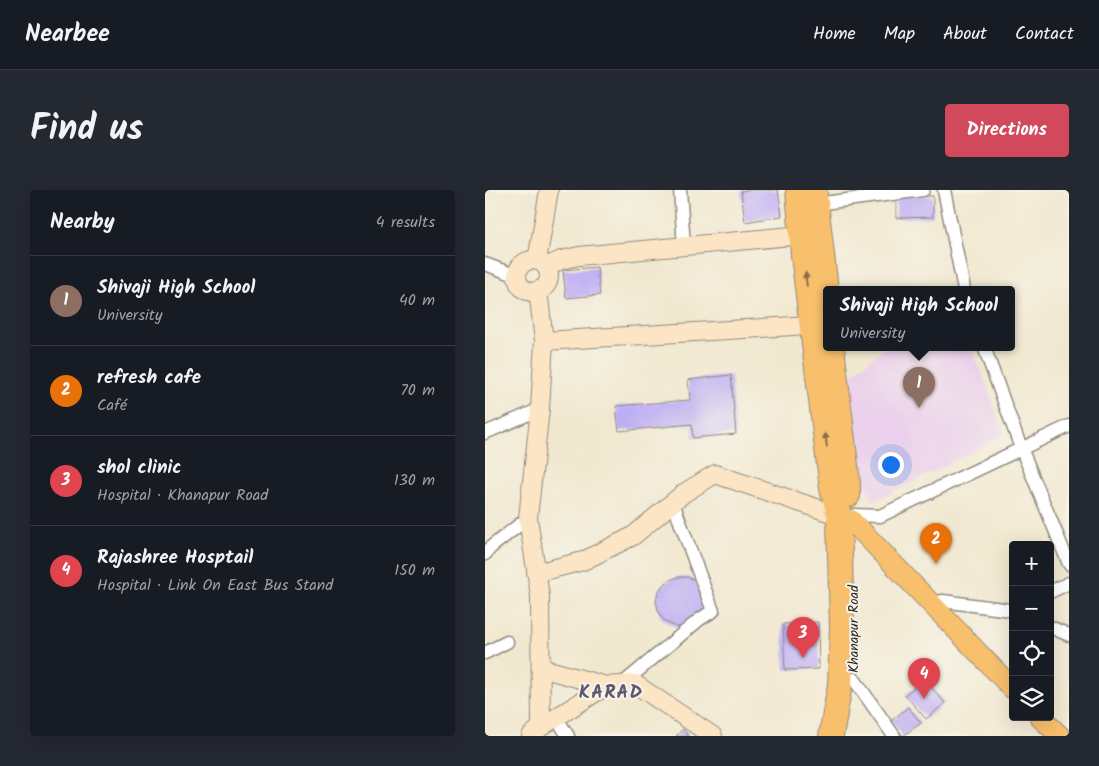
<!DOCTYPE html>
<html lang="en">
<head>
<meta charset="utf-8">
<style>
  :root { --surface:#171b24; --page:#242831; --text:#f1f3f6; --muted:#9ea1a6; --line:#363941; --accent:#d1495b }
  body { margin:0; font-family:Kalam,sans-serif; background:var(--page); color:var(--text) }
  .controls { position:absolute; right:15px; bottom:15px; display:grid; overflow:hidden; border-radius:5px; box-shadow:0 5px 20px #0002 }
  .controls button { width:45px; height:45px; display:grid; place-items:center; padding:0; border:0; border-bottom:1px solid var(--line); background:var(--surface); color:var(--text); font:25px sans-serif }
  .you { position:absolute; left:405px; top:274px; width:18px; height:18px; margin:-12px; border:4px solid #fff; border-radius:50%; background:#1a73e8; box-shadow:0 0 0 8px #1a73e833 }
  .badge { display:grid; place-items:center; width:32px; height:32px; border-radius:50%; background:var(--accent); color:#fff; font-size:16px; font-weight:700 }
  .pin { position:absolute; translate:-50% -41px; filter:drop-shadow(0 1px 2px #0008) }
  .pin::after { content:''; position:absolute; top:26px; width:18px; height:15px; background:inherit; clip-path:polygon(0 0,100% 0,50% 100%) }
  .popup { position:absolute; left:338px; top:96px; width:192px; height:65px; box-sizing:border-box; display:grid; place-content:center; border-radius:5px; background:var(--surface); filter:drop-shadow(0 1px 4px #0005); font-size:16px; white-space:nowrap; color:var(--muted) }
  .popup b { font-size:19px; color:var(--text) }
  .popup::after { content:''; position:absolute; left:50%; top:100%; margin-left:-10px; border:10px solid transparent; border-top-color:var(--surface) }
  .list { margin:0; padding:0; list-style:none }
  h2 { display:flex; justify-content:space-between; align-items:center; height:65px; margin:0; padding:0 20px; font-size:21px }
  h2 small { font-size:16px; font-weight:400; color:var(--muted) }
  .list li { display:grid; grid-template-columns:32px 1fr auto; gap:15px; align-items:center; box-sizing:border-box; height:90px; padding:0 20px; border-top:1px solid var(--line) }
  .list b { display:block; font-size:19px; white-space:nowrap }
  .list p { margin:0; font-size:16px; white-space:nowrap; color:var(--muted) }
  .list em { font-size:16px; font-style:normal; color:var(--muted) }
  .icon { flex:none; width:28px; height:28px; fill:none; stroke:currentColor; stroke-width:2; stroke-linecap:round; stroke-linejoin:round }
  .map { position:relative; flex:none; width:584px; height:546px; overflow:hidden; border-radius:5px }
  header { display:flex; align-items:center; gap:30px; box-sizing:border-box; height:70px; padding:0 25px; background:var(--surface); border-bottom:1px solid var(--line) }
  header strong { font-size:24px }
  nav { display:flex; gap:28px; margin-inline-start:auto; font-size:18px }
  .intro { display:flex; align-items:center; justify-content:space-between; box-sizing:border-box; height:120px; padding:0 30px }
  h1 { margin:0; font-size:35px }
  .button { padding:12px 22px; border-radius:5px; background:var(--accent); color:#fff; font-size:18px; font-weight:700 }
  main { display:flex; gap:30px; padding:0 30px }
  aside { flex:1; background:var(--surface); border-radius:5px; box-shadow:0 5px 20px #0002 }
  .map>svg:first-child { display:block }
</style>
</head>
<body>
<header>
<strong>Nearbee</strong>
<nav><a>Home</a><a>Map</a><a>About</a><a>Contact</a></nav>
</header>
<div class="intro"><h1>Find us</h1><a class="button">Directions</a></div>
<main>
<aside>
<h2>Nearby<small>4 results</small></h2>
<ul class="list">
<li><span class="badge" style="background:#8d6e63">1</span><div><b>Shivaji High School</b><p>University</p></div><em>40 m</em></li>
<li><span class="badge" style="background:#e8710a">2</span><div><b>refresh cafe</b><p>Café</p></div><em>70 m</em></li>
<li><span class="badge" style="background:#e0444e">3</span><div><b>shol clinic</b><p>Hospital · Khanapur Road</p></div><em>130 m</em></li>
<li><span class="badge" style="background:#e0444e">4</span><div><b>Rajashree Hosptail</b><p>Hospital · Link On East Bus Stand</p></div><em>150 m</em></li>
</ul>
</aside>
<div class="map">
<svg width="584" height="546" viewBox="0 0 584 546">
  <rect width="100%" height="100%" fill="#f7f3e8"/>
  <filter id="ink" filterUnits="userSpaceOnUse"><feTurbulence type="fractalNoise" baseFrequency=".02" numOctaves="2"/><feDisplacementMap in="SourceGraphic" scale="10" xChannelSelector="R" yChannelSelector="G"/><feConvolveMatrix kernelMatrix="1 2 1 2 8 2 1 2 1" color-interpolation-filters="sRGB"/></filter>
  <filter id="wash" filterUnits="userSpaceOnUse"><feTurbulence type="fractalNoise" baseFrequency=".0096" numOctaves="4" result="noise"/><feDisplacementMap in="SourceGraphic" scale="20" xChannelSelector="R" yChannelSelector="G"/><feGaussianBlur stdDeviation="1.12" result="paint"/><feColorMatrix in="noise" values="0 0 0 0 0 0 0 0 0 0 0 0 0 0 0 0 0 1.4 0 .05"/><feComposite in="paint" operator="in"/></filter>
  <g filter="url(#wash)">
    <rect width="100%" height="100%" fill="#f1e8d0"/>
    <path fill="#ebd1eb" d="M401 157H485L495 177 519 244 460 276 389 311 361 262 357 192Z"/>
    <g id="blocks">
      <g fill="#bcacf4">
        <path d="M262 0H293L297 26 260 32 256 1Z"/>
        <path d="M411 6H448V27L411 28Z"/>
        <path d="M112 77 115 105 81 108 78 80Z"/>
        <path d="M246 185 251 244 208 248 207 234 134 241 131 216 205 210 203 190Z"/>
        <path d="M193 387H202L210 390 221 417 219 424 199 437H191L183 433 176 427 173 420 171 411 173 402 178 395 185 390Z"/>
        <path d="M333 432 334 479 300 480 298 434Z"/>
        <path d="M439 489 460 513 441 529 420 505Z"/>
        <path d="M423 517 436 533 418 546 406 531Z"/>
        <path d="M198 539 204 546H191Z"/>
      </g>
    </g>
  </g>
  <g filter="url(#ink)">
    <use href="#blocks" fill-opacity="0" stroke="#8e8a7e" stroke-width="1"/>
    <g fill="none" stroke-linecap="round" stroke-linejoin="round">
      <defs>
        <g id="street">
          <path d="M195 0 199 56"/>
          <path d="M459 0 479 99"/>
          <path d="M331 14 438 0"/>
          <path d="M0 74 32 86"/>
          <path d="M499 157 536 258 584 374"/>
          <path d="M0 243 55 219"/>
          <path d="M369 325 395 326 584 236"/>
          <path d="M0 364 6 357 43 328"/>
          <path d="M565 402 584 393"/>
          <path d="M445 413 458 411 525 420 528 419"/>
          <path d="M565 437 584 445"/>
          <path d="M0 463 22 452"/>
          <path d="M369 489 409 546"/>
          <path d="M136 495 215 429 228 421 188 313"/>
          <path d="M71 527 83 546"/>
        </g>
        <g id="secondary">
          <circle cx="48" cy="86" r="16"/>
          <path d="M52 71 64 0"/>
          <path d="M61 77 76 70 94 66 317 45"/>
          <path d="M59 151 342 134"/>
          <path d="M51 383 98 371 148 346 199 303 230 284 352 325"/>
          <path d="M56 478 121 496"/>
          <path d="M56 537 121 496 150 494 228 546"/>
          <path d="M46 546 56 537 55 406 43 328 55 219 59 151 53 100"/>
        </g>
        <g id="primary">
          <path d="M366 330 528 499"/>
          <path d="M555 527 575 546"/>
        </g>
        <g id="highway">
          <path d="M313 0 318 65 347 299 353 320"/>
          <path d="M330 4 342 108"/>
          <path d="M347 157 363 293V305"/>
          <path d="M346 546 355 495 357 437 354 330"/>
        </g>
      </defs>
      <use href="#street" stroke="#8e8a7e" stroke-width="15"/>
      <use href="#secondary" stroke="#8e8a7e" stroke-width="20"/>
      <use href="#primary" stroke="#8e8a7e" stroke-width="22"/>
      <use href="#highway" stroke="#8e8a7e" stroke-width="26"/>
      <use href="#street" stroke="#fff" stroke-width="12"/>
      <use href="#secondary" stroke="#fce5c4" stroke-width="18"/>
      <use href="#primary" stroke="#f8bf6c" stroke-width="20"/>
      <use href="#highway" stroke="#f8bf6c" stroke-width="24"/>
    </g>
    <defs><path id="oneway-solid" d="M-6-.8H1V-3.2L6.5 0L1 3.2V.8H-6Z" transform="scale(1.25)"/></defs>
    <g fill="#876e48">
      <use href="#oneway-solid" transform="translate(321 89) rotate(-97)"/>
      <use href="#oneway-solid" transform="translate(341 250) rotate(-97)"/>
    </g>
  </g>
  <g text-anchor="middle" dominant-baseline="central" stroke-width="4" stroke-linejoin="round" paint-order="stroke">
    <g font-size="14" fill="#2b2b2b" stroke="#f7f3e8">
      <text transform="translate(369 439) rotate(-90)">Khanapur Road</text>
    </g>
    <g font-size="19" font-weight="bold" letter-spacing="1" fill="#5e5871" stroke="#f7f3e8">
      <text x="126" y="503">KARAD</text>
    </g>
  </g>
</svg>
<div class="controls">
<button>+</button>
<button>−</button>
<button><svg class="icon" aria-label="locate" viewBox="0 0 24 24"><circle cx="12" cy="12" r="6"/><path d="M12 2v4M12 18v4M2 12h4M18 12h4"/></svg></button>
<button><svg class="icon" aria-label="layers" viewBox="0 0 24 24"><path d="M12 4l9 5-9 5-9-5zM3 14l9 5 9-5"/></svg></button>
</div>
<div class="you"></div>
<div class="pin badge" style="left:434px;top:218px;background:#8d6e63">1</div>
<div class="popup"><b>Shivaji High School</b>University</div>
<div class="pin badge" style="left:451px;top:374px;background:#e8710a">2</div>
<div class="pin badge" style="left:318px;top:468px;background:#e0444e">3</div>
<div class="pin badge" style="left:439px;top:509px;background:#e0444e">4</div>
</div>
</main>
</body>
</html>
